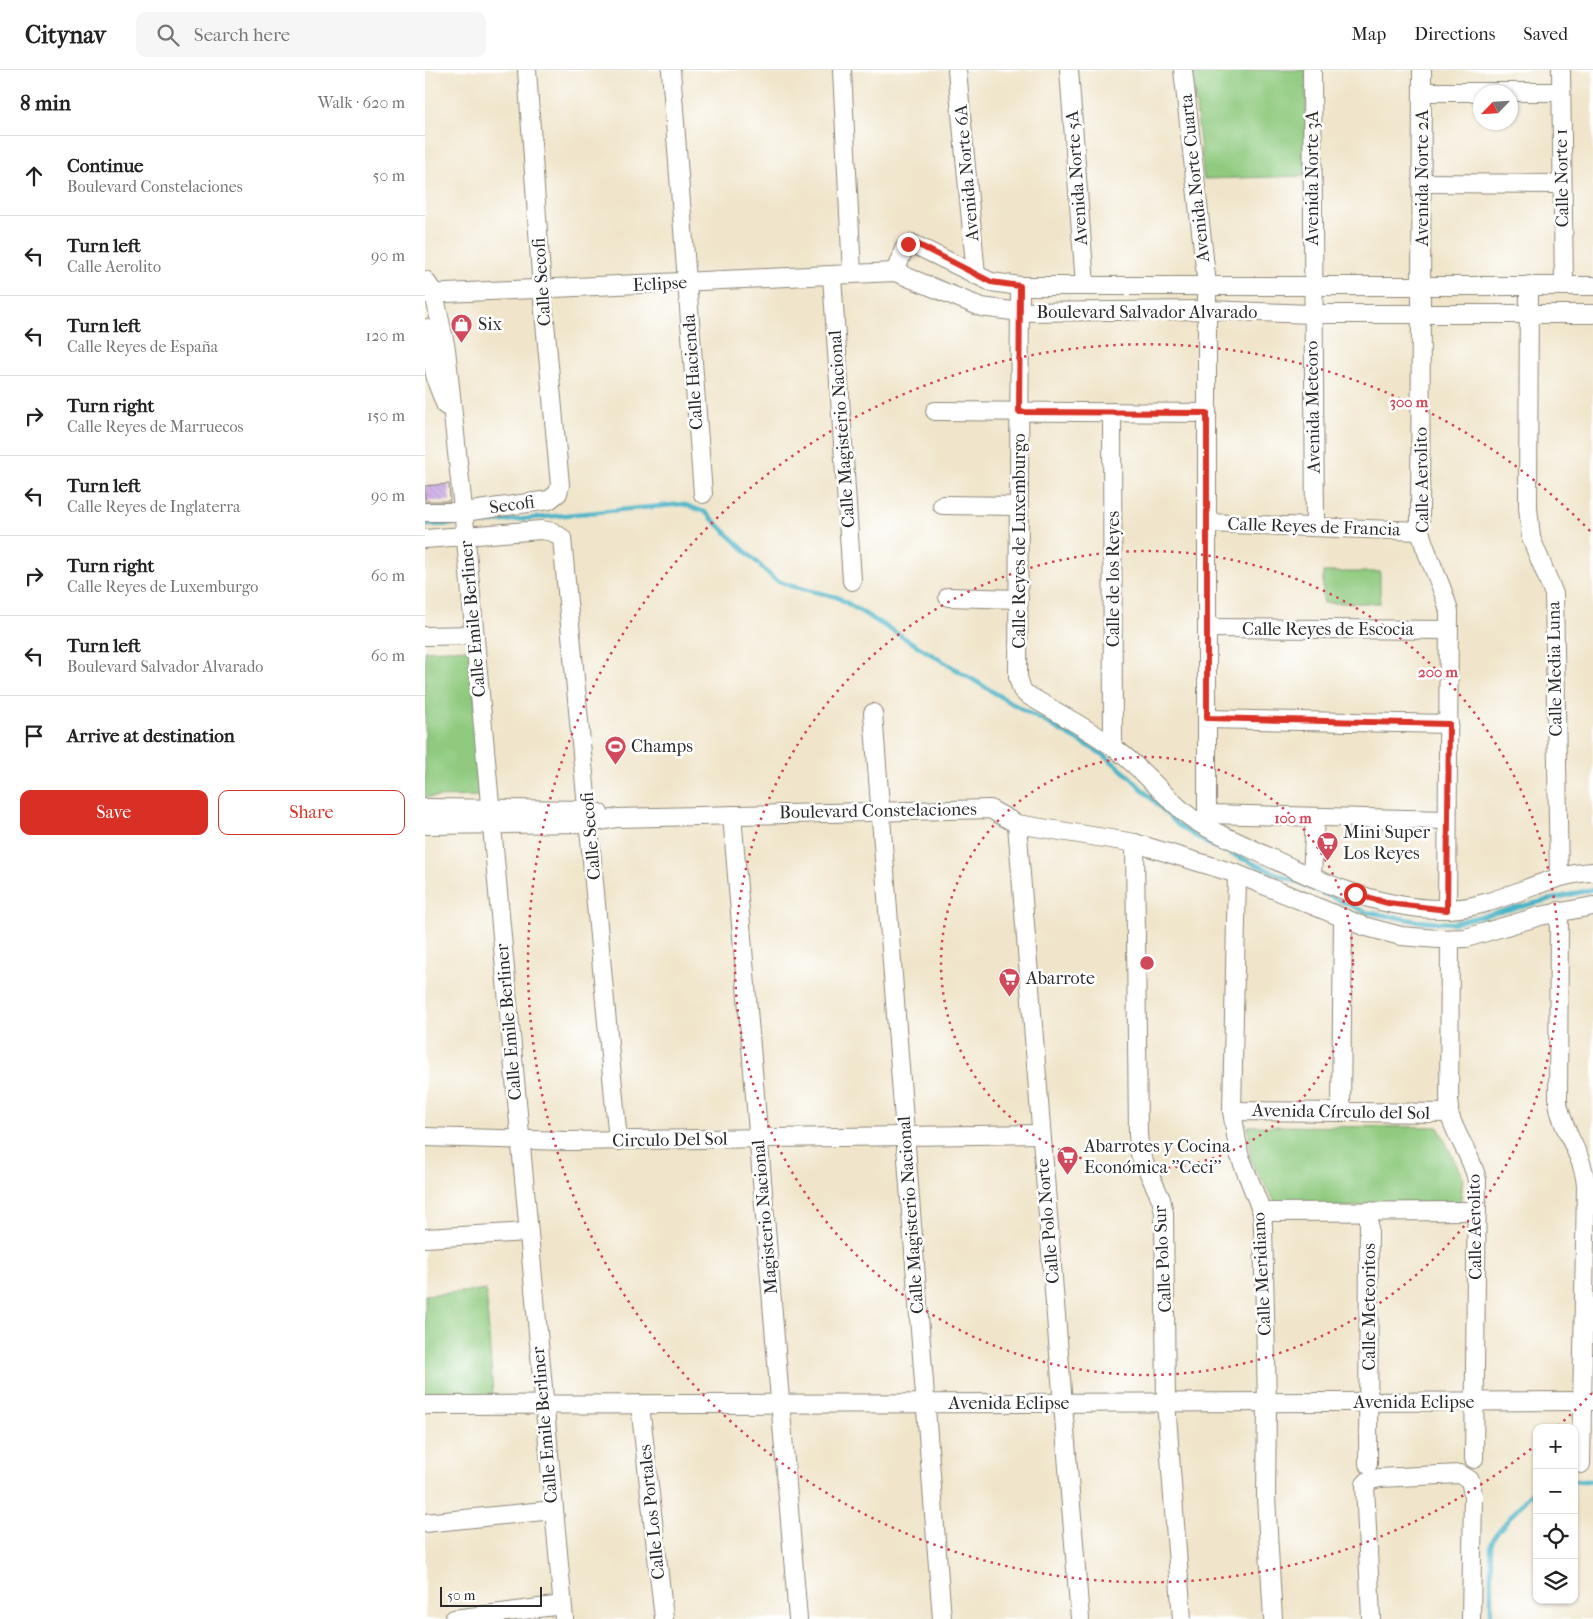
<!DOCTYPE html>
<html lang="en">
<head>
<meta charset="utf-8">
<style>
  :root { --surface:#fff; --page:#f6f6f6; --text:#222; --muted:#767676; --line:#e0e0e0; --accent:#d93025 }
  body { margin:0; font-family:"IM FELL French Canon",serif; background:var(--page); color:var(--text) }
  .controls { position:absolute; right:15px; bottom:15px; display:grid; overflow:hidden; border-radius:10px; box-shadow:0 1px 4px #0004 }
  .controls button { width:45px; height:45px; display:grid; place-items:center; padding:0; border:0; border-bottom:1px solid var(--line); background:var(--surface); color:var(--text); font:25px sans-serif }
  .compass { position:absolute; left:1048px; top:15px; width:45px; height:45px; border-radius:50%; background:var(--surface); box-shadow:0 1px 4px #0004; rotate:245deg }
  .scale { position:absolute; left:15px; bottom:12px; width:102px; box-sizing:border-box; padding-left:5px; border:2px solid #2b2b2b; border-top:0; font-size:14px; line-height:18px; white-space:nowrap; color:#2b2b2b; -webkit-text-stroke:4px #fff; paint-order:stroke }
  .stop { position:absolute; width:15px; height:15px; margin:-11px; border:4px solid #d93025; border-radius:50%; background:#fff }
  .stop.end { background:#d93025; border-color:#fff; box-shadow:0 1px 5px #0008 }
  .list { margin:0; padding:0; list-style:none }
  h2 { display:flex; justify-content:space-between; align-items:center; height:65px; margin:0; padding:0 20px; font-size:21px }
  h2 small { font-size:16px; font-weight:400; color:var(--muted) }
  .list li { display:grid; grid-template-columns:32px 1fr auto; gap:15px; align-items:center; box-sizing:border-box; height:80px; padding:0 20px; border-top:1px solid var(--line) }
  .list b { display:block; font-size:19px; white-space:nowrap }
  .list p { margin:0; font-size:16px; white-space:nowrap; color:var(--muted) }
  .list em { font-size:16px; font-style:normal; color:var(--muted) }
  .actions { display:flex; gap:10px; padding:15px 20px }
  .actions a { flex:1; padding:11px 0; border:1px solid var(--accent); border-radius:10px; text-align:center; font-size:18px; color:var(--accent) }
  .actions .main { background:var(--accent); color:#fff }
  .icon { flex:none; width:28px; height:28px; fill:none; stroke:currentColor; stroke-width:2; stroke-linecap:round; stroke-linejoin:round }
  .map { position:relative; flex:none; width:1168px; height:1549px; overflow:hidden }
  header { display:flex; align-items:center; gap:30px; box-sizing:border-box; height:70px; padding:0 25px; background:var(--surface); border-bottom:1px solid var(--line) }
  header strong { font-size:24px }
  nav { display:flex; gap:28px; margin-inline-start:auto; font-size:18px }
  .search { width:350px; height:45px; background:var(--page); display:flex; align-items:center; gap:12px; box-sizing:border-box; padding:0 18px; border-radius:10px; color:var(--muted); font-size:19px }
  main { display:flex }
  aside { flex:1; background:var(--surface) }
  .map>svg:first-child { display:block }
</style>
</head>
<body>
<header>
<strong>Citynav</strong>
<div class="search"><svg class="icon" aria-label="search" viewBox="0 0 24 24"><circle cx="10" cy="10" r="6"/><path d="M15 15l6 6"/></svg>Search here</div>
<nav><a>Map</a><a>Directions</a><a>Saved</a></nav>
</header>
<main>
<aside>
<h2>8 min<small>Walk · 620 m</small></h2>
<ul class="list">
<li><svg class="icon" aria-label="ahead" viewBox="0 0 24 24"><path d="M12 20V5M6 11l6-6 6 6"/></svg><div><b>Continue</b><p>Boulevard Constelaciones</p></div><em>50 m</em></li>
<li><svg class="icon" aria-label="left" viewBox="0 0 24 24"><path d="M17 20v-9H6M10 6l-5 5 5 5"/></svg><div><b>Turn left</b><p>Calle Aerolito</p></div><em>90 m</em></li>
<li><svg class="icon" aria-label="left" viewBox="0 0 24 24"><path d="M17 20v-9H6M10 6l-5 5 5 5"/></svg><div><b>Turn left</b><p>Calle Reyes de España</p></div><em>120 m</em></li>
<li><svg class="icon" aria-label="right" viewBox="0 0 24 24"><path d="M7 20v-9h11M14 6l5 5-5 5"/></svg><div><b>Turn right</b><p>Calle Reyes de Marruecos</p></div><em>150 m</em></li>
<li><svg class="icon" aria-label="left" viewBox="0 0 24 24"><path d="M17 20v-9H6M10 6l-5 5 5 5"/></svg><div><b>Turn left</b><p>Calle Reyes de Inglaterra</p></div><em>90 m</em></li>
<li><svg class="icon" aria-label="right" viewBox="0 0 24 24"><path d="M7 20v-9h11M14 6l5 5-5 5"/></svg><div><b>Turn right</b><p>Calle Reyes de Luxemburgo</p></div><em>60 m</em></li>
<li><svg class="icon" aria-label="left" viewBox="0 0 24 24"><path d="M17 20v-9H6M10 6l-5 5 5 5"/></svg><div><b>Turn left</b><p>Boulevard Salvador Alvarado</p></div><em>60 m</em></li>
<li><svg class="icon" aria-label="arrive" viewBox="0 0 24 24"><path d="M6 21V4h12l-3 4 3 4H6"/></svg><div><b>Arrive at destination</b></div></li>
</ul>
<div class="actions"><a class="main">Save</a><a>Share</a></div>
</aside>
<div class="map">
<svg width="1168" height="1549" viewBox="0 0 1168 1549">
  <defs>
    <pattern id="building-back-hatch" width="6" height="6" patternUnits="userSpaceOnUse" patternTransform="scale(1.25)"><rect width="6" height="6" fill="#c59fe4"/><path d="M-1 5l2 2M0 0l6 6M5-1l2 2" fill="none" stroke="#a082b9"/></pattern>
  </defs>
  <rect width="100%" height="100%" fill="#fff"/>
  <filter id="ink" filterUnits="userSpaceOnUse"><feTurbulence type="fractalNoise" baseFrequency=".02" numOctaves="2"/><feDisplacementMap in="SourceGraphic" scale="10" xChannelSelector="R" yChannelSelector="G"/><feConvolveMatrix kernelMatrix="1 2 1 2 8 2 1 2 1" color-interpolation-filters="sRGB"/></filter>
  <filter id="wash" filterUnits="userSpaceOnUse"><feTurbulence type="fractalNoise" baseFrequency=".0096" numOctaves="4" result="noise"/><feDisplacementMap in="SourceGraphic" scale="20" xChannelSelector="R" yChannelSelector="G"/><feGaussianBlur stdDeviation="1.12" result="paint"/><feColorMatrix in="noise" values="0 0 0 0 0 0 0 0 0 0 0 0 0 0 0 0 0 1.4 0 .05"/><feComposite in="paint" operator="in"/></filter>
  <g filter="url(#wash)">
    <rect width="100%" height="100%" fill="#f0e5ca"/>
    <g fill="#8fca7f" stroke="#5d7a55">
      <path d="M767 0H881V106L779 109Z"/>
      <rect x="898" y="502" width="57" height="31"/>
      <path d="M45 579 58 726 0 727V581Z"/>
      <path d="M823 1056 1013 1057 1038 1108 1035 1136 853 1137 826 1092Z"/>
      <path d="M61 1220 68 1326 0 1329V1225Z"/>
    </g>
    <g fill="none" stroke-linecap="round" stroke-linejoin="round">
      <g stroke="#49b4c7" stroke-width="4.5">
        <path d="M56 453 258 434 280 442 349 509 366 516 412 527 588 634 679 685 705 707 753 755 783 774 941 842 992 851 1028 853 1168 819"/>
        <path d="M0 455 27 454"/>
        <path d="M1149 1411H1168"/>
        <path d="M1066 1549V1475L1070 1465 1112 1416"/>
      </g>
    </g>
    <g id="blocks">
      <path fill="url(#building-back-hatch)" d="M24 414 25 431H0V416Z"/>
    </g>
  </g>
  <g filter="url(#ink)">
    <use href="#blocks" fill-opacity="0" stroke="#8e887a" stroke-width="1"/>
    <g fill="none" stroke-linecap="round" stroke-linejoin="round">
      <defs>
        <g id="minor">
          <path d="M246 0 278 424"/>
          <path d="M417 0 427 204"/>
          <path d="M532 0 551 205"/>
          <path d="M644 0 660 215"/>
          <path d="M758 0 782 215V757"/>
          <path d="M887 0 890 457"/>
          <path d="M997 0 995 461C1002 489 1018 514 1024 542L1022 839"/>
          <path d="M1136 0 1139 216"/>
          <path d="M997 22H1136"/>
          <path d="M997 113 1137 114"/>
          <path d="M470 202 479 179 486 173 566 212 595 216H1168"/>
          <path d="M407 206 427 511"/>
          <path d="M0 210 9 223 21 279 39 448 139 1549"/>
          <path d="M1104 215 1103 437 1106 468 1129 524 1134 807"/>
          <path d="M595 216 593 607 597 620 601 624C629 641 661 657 688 677 715 696 735 722 760 743 778 758 802 767 823 777 884 807 952 841 1023 839 1074 838 1117 804 1168 802"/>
          <path d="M0 224 470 202 556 237 595 242 782 240 887 244H1168"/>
          <path d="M0 258 12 313 21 336"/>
          <path d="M510 341 782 343"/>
          <path d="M687 342 688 677"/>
          <path d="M517 435 594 436"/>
          <path d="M0 442H39L124 430 133 423 135 415 117 220 102 0"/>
          <path d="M782 453 995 461"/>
          <path d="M0 469 116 460 128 462 137 468 193 1071"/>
          <path d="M523 527 594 529"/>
          <path d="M782 558 1024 560"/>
          <path d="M0 566 50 565"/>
          <path d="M448 643 517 1549"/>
          <path d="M782 649 1024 654"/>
          <path d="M0 738 164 740 174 743"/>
          <path d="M782 744 1022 750"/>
          <path d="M307 745 373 1549"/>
          <path d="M592 754 655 1549"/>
          <path d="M0 755 165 753 192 748 565 739 592 754 710 773 773 792 812 804 938 856 976 866 1013 869 1041 868 1115 846 1168 836"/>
          <path d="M710 773 713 1064 715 1084 736 1129 739 1143 741 1332 757 1549"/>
          <path d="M812 804 807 1041 814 1084 837 1142 838 1157 842 1332 841 1427 848 1549"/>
          <path d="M887 806 890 747"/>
          <path d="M1134 841 1133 1032C1137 1062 1159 1085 1161 1116L1156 1394"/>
          <path d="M1025 869 1024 1043C1031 1067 1047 1086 1052 1110L1049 1389"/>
          <path d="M807 1041 1024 1043"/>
          <path d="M916 1041 918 848"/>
          <path d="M0 1067 143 1071 616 1064"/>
          <path d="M837 1142 1052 1141"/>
          <path d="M0 1168 103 1162"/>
          <path d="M0 1335 1168 1331"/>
          <path d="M215 1335 239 1549"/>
          <path d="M943 1394 944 1141"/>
          <path d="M0 1453 128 1440"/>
          <path d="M29 1549 137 1535"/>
          <path d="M946 1549 940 1414 943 1411 954 1408 1035 1404 1045 1410 1048 1425 1046 1549"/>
        </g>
      </defs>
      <use href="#minor" stroke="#8e887a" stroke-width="20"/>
      <use href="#minor" stroke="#fff" stroke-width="18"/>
    </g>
  </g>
  <g fill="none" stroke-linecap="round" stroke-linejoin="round" filter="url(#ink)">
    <path stroke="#d93025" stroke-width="6" d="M483 174 490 173 566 212 595 216 594 342 782 343V648L1024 654 1022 840 963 833 930 824"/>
  </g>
  <g fill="none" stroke="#d1495b" stroke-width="2.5" stroke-dasharray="2.5 5">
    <circle cx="722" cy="893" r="206"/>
    <circle cx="722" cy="893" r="412"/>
    <path d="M1167 1323A619 619 0 0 1 1132 1357M1112 1374A619 619 0 1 1 1167 463"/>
  </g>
  <defs>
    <symbol id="shop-pin" viewBox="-11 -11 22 30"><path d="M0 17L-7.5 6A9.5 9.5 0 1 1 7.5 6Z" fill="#d1495b" stroke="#fff"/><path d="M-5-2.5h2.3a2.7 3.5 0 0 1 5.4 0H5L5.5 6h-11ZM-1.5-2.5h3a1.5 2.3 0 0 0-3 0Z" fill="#fff"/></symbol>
    <symbol id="stadium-pin" viewBox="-11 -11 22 30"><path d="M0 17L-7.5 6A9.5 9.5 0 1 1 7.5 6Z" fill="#d1495b" stroke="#fff"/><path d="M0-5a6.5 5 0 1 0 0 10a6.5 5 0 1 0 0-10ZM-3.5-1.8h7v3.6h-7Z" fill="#fff"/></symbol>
    <symbol id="supermarket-pin" viewBox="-11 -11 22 30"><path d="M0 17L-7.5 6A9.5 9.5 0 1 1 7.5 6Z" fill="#d1495b" stroke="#fff"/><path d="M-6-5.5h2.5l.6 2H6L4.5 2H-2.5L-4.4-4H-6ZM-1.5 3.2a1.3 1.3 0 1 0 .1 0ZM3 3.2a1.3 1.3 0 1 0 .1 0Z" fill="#fff"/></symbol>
  </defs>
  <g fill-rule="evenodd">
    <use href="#shop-pin" x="24" y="242" width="25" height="34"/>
    <use href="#stadium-pin" x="178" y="664" width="25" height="34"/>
    <use href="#supermarket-pin" x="890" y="760" width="25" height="34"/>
    <use href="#supermarket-pin" x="572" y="896" width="25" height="34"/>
    <use href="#supermarket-pin" x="630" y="1074" width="25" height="34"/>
  </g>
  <g text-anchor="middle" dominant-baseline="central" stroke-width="5" stroke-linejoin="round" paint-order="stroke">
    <g font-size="18" fill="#2b2b2b" stroke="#fff">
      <text transform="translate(542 103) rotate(-95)">Avenida Norte 6A</text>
      <text transform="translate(652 108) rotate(-94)">Avenida Norte 5A</text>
      <text transform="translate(770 108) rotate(-96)">Avenida Norte Cuarta</text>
      <text transform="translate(887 108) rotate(-90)">Avenida Norte 3A</text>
      <text transform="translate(997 108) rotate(-90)">Avenida Norte 2A</text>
      <text transform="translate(1137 108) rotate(-91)">Calle Norte 1</text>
      <text transform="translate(117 212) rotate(-94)">Calle Secofi</text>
      <text transform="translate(235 214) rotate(-3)">Eclipse</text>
      <text x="722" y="242">Boulevard Salvador Alvarado</text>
      <text transform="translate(268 302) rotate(-94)">Calle Hacienda</text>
      <text transform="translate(888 337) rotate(-91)">Avenida Meteoro</text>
      <text transform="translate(417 359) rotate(-94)">Calle Magisterio Nacional</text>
      <text transform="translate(997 410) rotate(-91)">Calle Aerolito</text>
      <text transform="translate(87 435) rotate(-8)">Secofi</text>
      <text transform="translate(889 457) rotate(2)">Calle Reyes de Francia</text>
      <text transform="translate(594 471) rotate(-90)">Calle Reyes de Luxemburgo</text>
      <text transform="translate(688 509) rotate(-90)">Calle de los Reyes</text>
      <text transform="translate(48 549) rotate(-95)">Calle Emile Berliner</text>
      <text x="903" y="559">Calle Reyes de Escocia</text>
      <text transform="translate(1130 599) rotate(-91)">Calle Media Luna</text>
      <text transform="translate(453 741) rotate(-1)">Boulevard Constelaciones</text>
      <text transform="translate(166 766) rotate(-95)">Calle Secofi</text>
      <text transform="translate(84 952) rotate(-95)">Calle Emile Berliner</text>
      <text transform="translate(916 1042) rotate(1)">Avenida Círculo del Sol</text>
      <text transform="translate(245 1070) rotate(-1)">Circulo Del Sol</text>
      <text transform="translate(486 1145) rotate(-94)">Calle Magisterio Nacional</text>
      <text transform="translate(340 1147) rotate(-95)">Magisterio Nacional</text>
      <text transform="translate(623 1151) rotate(-95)">Calle Polo Norte</text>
      <text transform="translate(1050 1157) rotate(-91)">Calle Aerolito</text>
      <text transform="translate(738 1189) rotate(-93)">Calle Polo Sur</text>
      <text transform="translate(837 1204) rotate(-93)">Calle Meridiano</text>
      <text transform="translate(944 1237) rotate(-90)">Calle Meteoritos</text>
      <text x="989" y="1332">Avenida Eclipse</text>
      <text x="584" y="1333">Avenida Eclipse</text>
      <text transform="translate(120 1355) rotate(-95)">Calle Emile Berliner</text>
      <text transform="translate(227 1442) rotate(-96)">Calle Los Portales</text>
    </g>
    <g font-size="18" fill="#2b2b2b" stroke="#fff" text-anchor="start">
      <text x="53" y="254">Six</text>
      <text x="206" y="676">Champs</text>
      <text x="918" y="762">Mini Super<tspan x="918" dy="21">Los Reyes</tspan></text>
      <text x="601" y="908">Abarrote</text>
      <text x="659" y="1076">Abarrotes y Cocina<tspan x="659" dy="21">Económica ''Ceci''</tspan></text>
    </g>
  </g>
  <circle cx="722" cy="893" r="8" fill="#d1495b" stroke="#fff" stroke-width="2.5"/>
  <g font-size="15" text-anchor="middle" font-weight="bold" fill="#d1495b" stroke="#fff" stroke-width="5" stroke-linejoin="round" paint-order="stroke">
    <text x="984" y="337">300 m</text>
    <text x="1013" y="607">200 m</text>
    <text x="868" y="753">100 m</text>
  </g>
</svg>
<div class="controls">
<button>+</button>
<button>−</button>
<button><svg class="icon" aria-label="locate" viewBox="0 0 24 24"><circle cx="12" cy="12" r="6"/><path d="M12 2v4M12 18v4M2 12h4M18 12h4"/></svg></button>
<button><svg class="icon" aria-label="layers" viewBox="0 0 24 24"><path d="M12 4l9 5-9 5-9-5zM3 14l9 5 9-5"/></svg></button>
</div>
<svg class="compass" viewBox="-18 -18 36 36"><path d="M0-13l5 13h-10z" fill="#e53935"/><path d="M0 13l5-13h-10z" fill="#767676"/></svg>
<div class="scale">50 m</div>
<div class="stop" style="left:930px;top:824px"></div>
<div class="stop end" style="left:483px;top:174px"></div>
</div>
</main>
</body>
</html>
